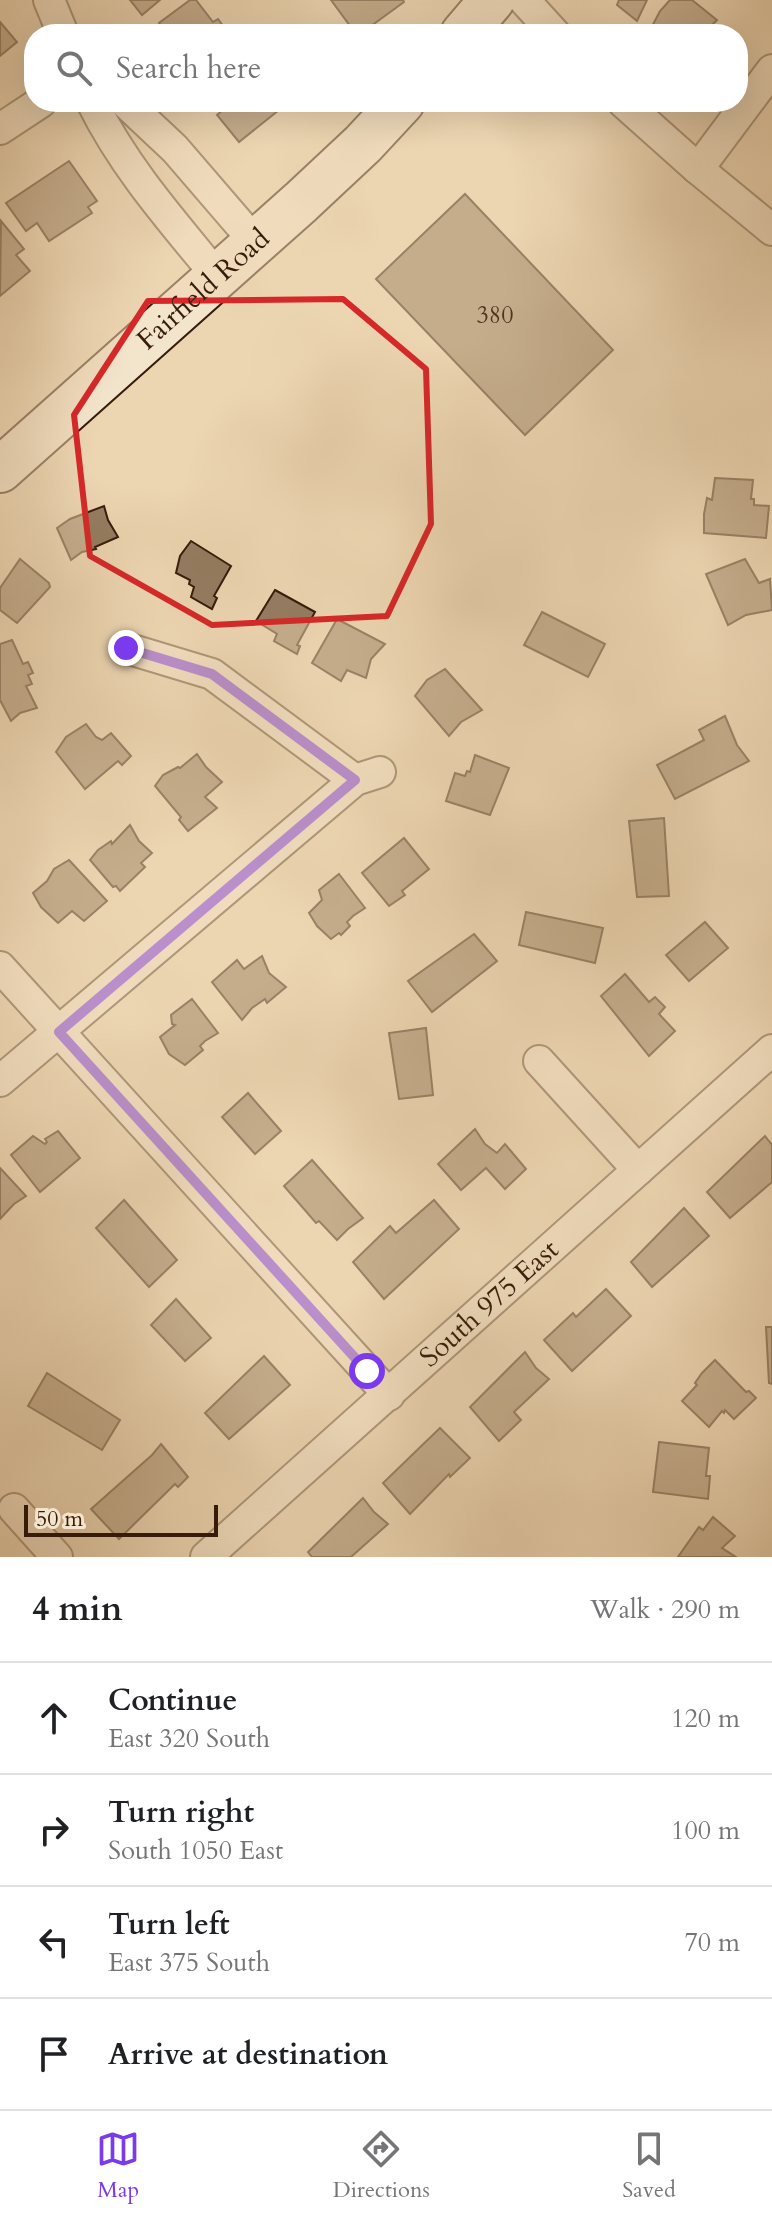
<!DOCTYPE html>
<html lang="en">
<head>
<meta charset="utf-8">
<style>
  :root { --surface:#fff; --page:#f2f2f2; --text:#202124; --muted:#757577; --line:#e0e0e0; --accent:#7c3aed }
  body { margin:0; font-family:Cardo,serif; background:var(--page); color:var(--text) }
  .scale { position:absolute; left:24px; bottom:20px; width:194px; box-sizing:border-box; padding-left:8px; border:4px solid #371b0b; border-top:0; font-size:22px; line-height:28px; white-space:nowrap; color:#371b0b; -webkit-text-stroke:6px #f3e4cc; paint-order:stroke }
  .stop { position:absolute; width:24px; height:24px; margin:-18px; border:6px solid #7c3aed; border-radius:50%; background:#fff }
  .stop.end { background:#7c3aed; border-color:#fff; box-shadow:0 2px 8px #0008 }
  .list { margin:0; padding:0; list-style:none }
  h2 { display:flex; justify-content:space-between; align-items:center; height:104px; margin:0; padding:0 32px; font-size:34px }
  h2 small { font-size:26px; font-weight:400; color:var(--muted) }
  .list li { display:grid; grid-template-columns:52px 1fr auto; gap:24px; align-items:center; box-sizing:border-box; height:112px; padding:0 32px; border-top:2px solid var(--line) }
  .list b { display:block; font-size:30px; white-space:nowrap }
  .list p { margin:0; font-size:26px; white-space:nowrap; color:var(--muted) }
  .list em { font-size:26px; font-style:normal; color:var(--muted) }
  .icon { flex:none; width:44px; height:44px; fill:none; stroke:currentColor; stroke-width:2; stroke-linecap:round; stroke-linejoin:round }
  .map { position:relative; flex:none; width:772px; height:1557px; overflow:hidden }
  .search { position:absolute; background:var(--surface); box-shadow:0 8px 32px #0002; left:24px; right:24px; top:24px; height:88px; display:flex; align-items:center; gap:20px; box-sizing:border-box; padding:0 28px; border-radius:32px; color:var(--muted); font-size:30px }
  .sheet { height:552px; background:var(--surface) }
  nav { display:flex; justify-content:space-around; align-items:center; box-sizing:border-box; height:112px; border-top:2px solid var(--line); background:var(--surface); font-size:22px; color:var(--muted) }
  nav a { display:grid; justify-items:center; gap:4px }
  nav .on { color:var(--accent) }
  .map>svg:first-child { display:block }
</style>
</head>
<body>
<div class="map">
<svg width="772" height="1557" viewBox="0 0 772 1557">
  <rect width="100%" height="100%" fill="#ecd5b1"/>
  <filter id="stains"><feTurbulence type="fractalNoise" baseFrequency=".0025" numOctaves="4"/><feColorMatrix values="0 0 0 0 .2 0 0 0 0 .09 0 0 0 0 .02 0 0 0 .5 -.17"/></filter>
  <radialGradient id="worn" r=".72"><stop offset=".6" stop-color="#630" stop-opacity="0"/><stop offset="1" stop-color="#630" stop-opacity=".3"/></radialGradient>
  <g fill="#957c61" stroke="#371b0b" stroke-width="2">
    <path d="M130 0H160L142 15Z"/>
    <path d="M190 0H196L213 22 218 19 229 34H167L159 23Z"/>
    <path d="M331 0H403L404 2 360 34H356Z"/>
    <path d="M619 0H647L637 21 617 5Z"/>
    <path d="M670 0H692L717 20 703 34H648L660 11Z"/>
    <path d="M0 22 17 42 0 56Z"/>
    <path d="M216 102H289L239 142 217 115 223 110Z"/>
    <path d="M69 161 97 201 88 207 92 213 49 241 37 223 26 231 6 203Z"/>
    <path d="M465 194 613 350 525 435 376 279Z"/>
    <path d="M1 221 24 249 16 255 30 271 0 296Z"/>
    <path d="M715 478 753 480 751 499H754V505L769 506 766 538 704 533V514L707 498 712 500Z"/>
    <path d="M104 506 108 520 118 537 95 547 96 549 82 552 71 560 57 528 70 519Z"/>
    <path d="M191 541 231 566 214 596 217 598 212 609 191 597 194 587 189 584 190 580 176 573 180 556Z"/>
    <path d="M20 559 49 583 50 587 17 623 0 610V588Z"/>
    <path d="M745 559 759 583 770 579 772 610 746 615 728 625 706 574Z"/>
    <path d="M275 590 315 612 297 645 300 646 297 654 274 641 277 634 256 621Z"/>
    <path d="M542 612 605 644 588 677 524 645Z"/>
    <path d="M337 619 385 644 371 659 366 678 347 670 341 681 312 663Z"/>
    <path d="M12 640 23 664 28 662 33 673 28 675 32 684 26 686 37 708 20 713 11 721 0 700V644Z"/>
    <path d="M445 669 482 710 461 722 449 736 415 696 427 680Z"/>
    <path d="M725 716 737 745 749 761 675 799 657 765 704 740 699 730Z"/>
    <path d="M86 724 96 737 102 740 111 733 131 756 122 765 118 761 85 789 56 752 66 737Z"/>
    <path d="M197 754 206 767 222 782 205 797 217 808 188 831 179 820 181 817 155 786 163 775 178 767 180 768Z"/>
    <path d="M475 755 509 768 490 815 446 801 455 773 465 776 467 771 470 772Z"/>
    <path d="M664 818 669 896 637 897 629 821Z"/>
    <path d="M130 825 139 841 152 853 141 863 145 867 120 891 116 886 113 887 90 860 98 850 111 841 112 844Z"/>
    <path d="M404 838 429 869 402 891 405 895 389 906 362 873Z"/>
    <path d="M69 860 107 901 84 921 72 911 58 923 41 907 33 893 47 881 54 869Z"/>
    <path d="M339 874 365 908 353 916 347 922 350 926 341 935 339 933 331 939 317 926 309 913 322 900 319 890Z"/>
    <path d="M526 912 603 928 595 963 519 945Z"/>
    <path d="M705 922 728 948 689 981 666 955Z"/>
    <path d="M474 934 497 961 432 1012 408 981Z"/>
    <path d="M262 956 269 973 286 987 267 1003 265 999 252 1008 242 1020 212 982 237 960 244 969Z"/>
    <path d="M625 974 649 1002 655 997 665 1007 659 1014 675 1031 649 1056 601 996Z"/>
    <path d="M192 999 218 1033 205 1041 200 1046 203 1050 185 1065 169 1054 160 1037 175 1025 172 1024 171 1015Z"/>
    <path d="M426 1028 433 1095 399 1099 389 1033Z"/>
    <path d="M248 1093 281 1131 255 1154 222 1117Z"/>
    <path d="M475 1129 485 1144 497 1153 505 1144 526 1169 505 1189 486 1168 461 1190 438 1164Z"/>
    <path d="M58 1131 80 1158 40 1192 11 1155 33 1136 45 1144 47 1142 45 1139Z"/>
    <path d="M765 1136 772 1145V1182L730 1218 707 1192Z"/>
    <path d="M312 1160 363 1218 348 1229 337 1240 319 1221 316 1223 284 1186Z"/>
    <path d="M0 1168 26 1196 14 1204 0 1219Z"/>
    <path d="M124 1200 177 1260 149 1287 96 1228Z"/>
    <path d="M434 1200 459 1229 384 1299 353 1262 390 1226 396 1233Z"/>
    <path d="M684 1208 709 1236 652 1287 631 1262Z"/>
    <path d="M606 1289 631 1316 572 1371 544 1340 573 1313 576 1317Z"/>
    <path d="M176 1299 211 1338 185 1361 151 1325Z"/>
    <path d="M766 1327H772V1384L769 1383Z"/>
    <path d="M525 1352 536 1368 549 1379 514 1412 521 1420 499 1441 470 1407Z"/>
    <path d="M264 1356 290 1385 229 1439 205 1413Z"/>
    <path d="M715 1360 746 1392 749 1391 756 1398 734 1419 725 1410 724 1413 722 1411 709 1427 682 1401 697 1385 695 1383 702 1373Z"/>
    <path d="M47 1373 120 1420 102 1450 28 1406Z"/>
    <path d="M440 1428 470 1458 450 1477 449 1474 410 1514 383 1483Z"/>
    <path d="M659 1442 709 1448 706 1476H710L708 1499 653 1492Z"/>
    <path d="M161 1444 188 1477 178 1487 175 1484 119 1539 91 1509 152 1455Z"/>
    <path d="M363 1498 374 1512 388 1524 351 1557H312L308 1552Z"/>
    <path d="M713 1517 735 1536 722 1548 736 1557H678L699 1527 703 1530Z"/>
  </g>
  <g fill="none" stroke-linecap="round" stroke-linejoin="round">
    <defs>
      <g id="street">
        <path d="M49 0 63 34"/>
        <path d="M524 0 555 34"/>
        <path d="M92 102C124 167 171 220 217 276"/>
        <path d="M125 102 175 149 255 242"/>
        <path d="M623 102 698 169 772 230"/>
        <path d="M0 129 41 102"/>
        <path d="M698 169 772 70"/>
        <path d="M126 648 212 674 355 780"/>
        <path d="M0 967 389 1395"/>
        <path d="M539 1061 638 1170"/>
        <path d="M0 1081 355 780 380 772"/>
        <path d="M14 1509 57 1557"/>
        <path id="s1" d="M206 1557 772 1050"/>
      </g>
      <g id="secondary">
        <path d="M463 34 492 0"/>
        <path id="s2" d="M0 470 301 202 363 144 402 102"/>
      </g>
    </defs>
    <use href="#street" stroke="#644a34" stroke-width="34"/>
    <use href="#secondary" stroke="#371b0b" stroke-width="48"/>
    <use href="#street" stroke="#f3e4cc" stroke-width="30"/>
    <use href="#secondary" stroke="#f3e4cc" stroke-width="44"/>
  </g>
  <g fill="none" stroke-linecap="round" stroke-linejoin="round">
    <path stroke="#7c3aed" stroke-width="10" d="M126 648 212 674 355 780 59 1032 367 1371"/>
  </g>
  <path d="M0 0H772V1557H0ZM343 299 426 369 431 524 387 616 212 625 90 556 74 415 148 301Z" fill="#ecd5b1" fill-opacity=".55" fill-rule="evenodd"/>
  <path fill="none" stroke="#d62828" stroke-width="6" stroke-linejoin="round" d="M343 299 426 369 431 524 387 616 212 625 90 556 74 415 148 301Z"/>
  <g text-anchor="middle" dominant-baseline="central" stroke-width="8" stroke-linejoin="round" paint-order="stroke">
    <g font-size="24" fill="#4e3320">
      <text x="495" y="315">380</text>
    </g>
    <g font-size="28" fill="#371b0b" stroke="#f3e4cc">
      <text stroke="none"><textPath href="#s2" startOffset="272">Fairfield Road</textPath></text>
      <text stroke="none"><textPath href="#s1" startOffset="380">South 975 East</textPath></text>
    </g>
  </g>
  <rect width="100%" height="100%" filter="url(#stains)"/>
  <rect width="100%" height="100%" fill="url(#worn)"/>
</svg>
<div class="scale">50 m</div>
<div class="stop" style="left:367px;top:1371px"></div>
<div class="stop end" style="left:126px;top:648px"></div>
<div class="search"><svg class="icon" aria-label="search" viewBox="0 0 24 24"><circle cx="10" cy="10" r="6"/><path d="M15 15l6 6"/></svg>Search here</div>
</div>
<section class="sheet">
<h2>4 min<small>Walk · 290 m</small></h2>
<ul class="list">
<li><svg class="icon" aria-label="ahead" viewBox="0 0 24 24"><path d="M12 20V5M6 11l6-6 6 6"/></svg><div><b>Continue</b><p>East 320 South</p></div><em>120 m</em></li>
<li><svg class="icon" aria-label="right" viewBox="0 0 24 24"><path d="M7 20v-9h11M14 6l5 5-5 5"/></svg><div><b>Turn right</b><p>South 1050 East</p></div><em>100 m</em></li>
<li><svg class="icon" aria-label="left" viewBox="0 0 24 24"><path d="M17 20v-9H6M10 6l-5 5 5 5"/></svg><div><b>Turn left</b><p>East 375 South</p></div><em>70 m</em></li>
<li><svg class="icon" aria-label="arrive" viewBox="0 0 24 24"><path d="M6 21V4h12l-3 4 3 4H6"/></svg><div><b>Arrive at destination</b></div></li>
</ul>
</section>
<nav>
<a class="on"><svg class="icon" aria-label="map" viewBox="0 0 24 24"><path d="M3 6l6-2 6 2 6-2v14l-6 2-6-2-6 2zM9 4v14M15 6v14"/></svg>Map</a>
<a><svg class="icon" aria-label="directions" viewBox="0 0 24 24"><path d="M12 3l9 9-9 9-9-9zM9 14v-3h6M13 9l2 2-2 2"/></svg>Directions</a>
<a><svg class="icon" aria-label="saved" viewBox="0 0 24 24"><path d="M7 4h10v16l-5-4-5 4z"/></svg>Saved</a>
</nav>
</body>
</html>
